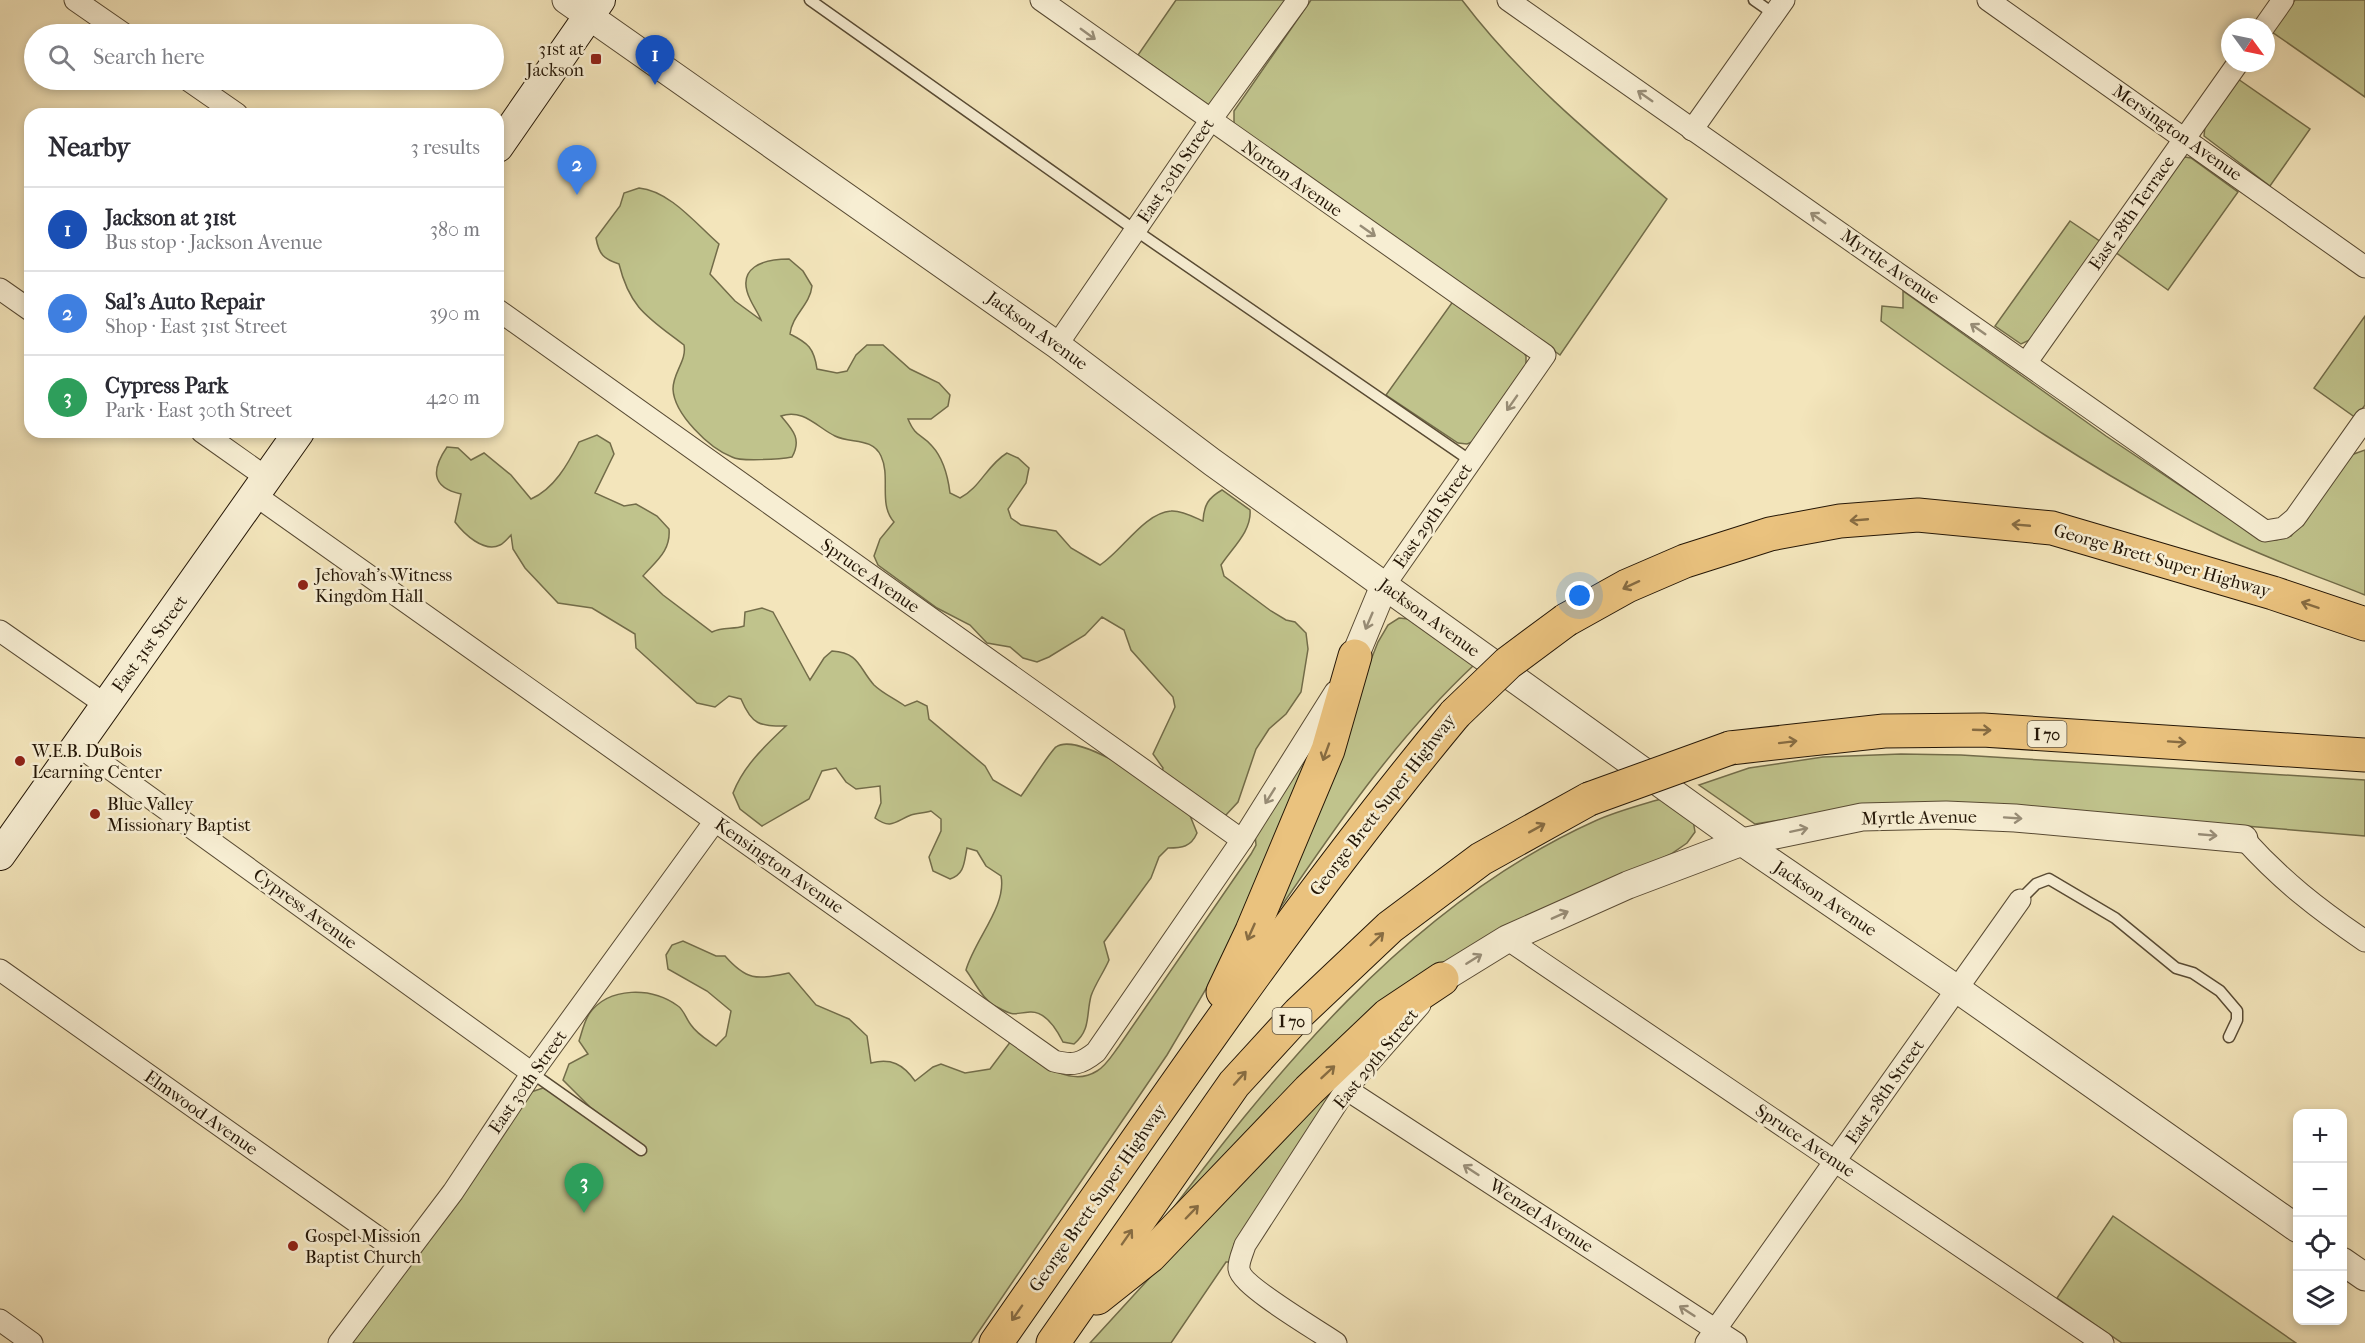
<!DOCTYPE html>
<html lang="en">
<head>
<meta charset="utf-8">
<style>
  :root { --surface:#fff; --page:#f2f2f3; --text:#2b2b33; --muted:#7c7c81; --line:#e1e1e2; --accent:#d93025 }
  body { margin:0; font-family:"IM FELL French Canon",serif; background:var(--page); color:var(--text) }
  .controls { position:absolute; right:18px; bottom:18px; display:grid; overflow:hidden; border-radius:12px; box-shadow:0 3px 9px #0003 }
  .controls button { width:54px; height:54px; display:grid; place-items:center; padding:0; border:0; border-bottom:2px solid var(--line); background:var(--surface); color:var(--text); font:30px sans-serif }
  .compass { position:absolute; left:2221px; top:18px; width:54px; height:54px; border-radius:50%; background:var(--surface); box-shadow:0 3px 9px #0003; rotate:123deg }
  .you { position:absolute; left:1580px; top:596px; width:21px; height:21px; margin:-15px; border:4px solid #fff; border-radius:50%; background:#1a73e8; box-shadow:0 0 0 9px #1a73e833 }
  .badge { display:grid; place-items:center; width:39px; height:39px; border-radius:50%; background:var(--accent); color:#fff; font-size:20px; font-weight:700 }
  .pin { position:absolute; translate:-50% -50px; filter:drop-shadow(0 2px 3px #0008) }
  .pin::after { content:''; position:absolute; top:32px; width:21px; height:18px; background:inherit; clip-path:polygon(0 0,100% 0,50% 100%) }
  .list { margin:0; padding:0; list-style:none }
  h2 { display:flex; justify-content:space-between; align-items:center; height:78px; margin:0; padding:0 24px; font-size:26px }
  h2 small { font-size:20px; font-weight:400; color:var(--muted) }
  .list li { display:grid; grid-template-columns:39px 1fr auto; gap:18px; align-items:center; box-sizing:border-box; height:84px; padding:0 24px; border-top:2px solid var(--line) }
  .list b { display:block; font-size:22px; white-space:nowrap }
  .list p { margin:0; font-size:20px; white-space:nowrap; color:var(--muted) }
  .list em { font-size:20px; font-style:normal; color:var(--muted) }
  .icon { flex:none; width:33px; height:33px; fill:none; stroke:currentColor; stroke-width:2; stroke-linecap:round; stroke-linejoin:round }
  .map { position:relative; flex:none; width:2365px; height:1343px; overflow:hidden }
  .search { position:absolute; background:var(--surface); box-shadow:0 3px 9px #0003; left:24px; top:24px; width:480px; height:66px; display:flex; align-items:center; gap:15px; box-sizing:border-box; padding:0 21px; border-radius:33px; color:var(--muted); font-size:22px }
  .panel { position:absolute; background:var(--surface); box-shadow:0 3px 9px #0003; left:24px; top:108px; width:480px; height:330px; border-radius:18px }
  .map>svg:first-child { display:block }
</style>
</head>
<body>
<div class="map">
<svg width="2365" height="1343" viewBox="0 0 2365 1343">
  <rect width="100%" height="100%" fill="#f3e5bb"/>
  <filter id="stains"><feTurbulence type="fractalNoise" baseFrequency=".00333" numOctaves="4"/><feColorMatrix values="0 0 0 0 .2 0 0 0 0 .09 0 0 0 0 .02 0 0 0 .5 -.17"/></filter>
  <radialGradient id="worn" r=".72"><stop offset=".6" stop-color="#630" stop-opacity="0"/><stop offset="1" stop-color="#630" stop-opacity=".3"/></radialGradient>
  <g fill="#c0c38c" stroke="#726c49" stroke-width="1.5">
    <path d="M1176 0H1289L1209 105 1138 55Z"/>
    <path d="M1311 0H1462C1521 78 1593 137 1667 199L1560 355 1234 124V111Z"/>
    <path d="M2295 0H2365V97L2272 32Z"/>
    <path d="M2238 79 2310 129 2270 186 2204 136 2205 126Z"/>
    <path d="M2185 157 2191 158 2238 192 2168 290 2115 252 2179 161Z"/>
    <path d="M639 188C670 191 696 224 719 244L710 274 735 301 761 320C759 314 753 306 750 299 735 267 764 259 789 259L803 271 812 286C810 305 792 315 790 334 808 343 814 348 817 369L837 373 847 371 856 355 867 345H883L910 369 939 383 950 395 948 406 931 419H908C916 438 921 433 932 446 943 458 948 477 950 493L960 498C980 488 987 465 1007 453L1018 458 1029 468 1026 483 1008 509 1011 518 1021 525 1056 531 1071 548 1100 565C1122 551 1144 513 1171 511 1181 510 1194 517 1203 521 1204 505 1208 498 1222 490L1250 510C1252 531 1232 548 1221 565L1224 576 1271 611 1286 620 1295 622 1306 633 1308 649 1301 692 1286 714 1269 729 1256 749 1238 802 1226 815 1187 808 1197 833C1191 847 1182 848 1168 848L1159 857 1151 878 1104 942 1109 960C1104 972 1095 984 1091 996 1086 1015 1091 1030 1074 1044L1063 1042C1057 1030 1045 1011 1030 1012 1014 1013 1015 1017 999 1008 983 1001 976 984 966 970 975 939 1007 906 1001 876L986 866 977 851 967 848C964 862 965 874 950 879L933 871 929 857 941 831V819L931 811C925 813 917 813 911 815 896 821 891 830 875 818L881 803 880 786 856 789 846 782 836 768 822 771 809 799 762 826 740 809 733 793C744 765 765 746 786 726 759 726 752 725 741 699L729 696 715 707 697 703 636 648 635 634 592 608 558 603 525 568 513 549 511 535C508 538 504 543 500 545 484 553 464 534 455 522L461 494C430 487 432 469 447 447L458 448 471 460 484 453 511 475 531 499C554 489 568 464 579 442L597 435 610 443 614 454 595 493 624 506 636 504 657 516 669 529C671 551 656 561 643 576L663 595 712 632C723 626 733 630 744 626L745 612 762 608 773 612 810 680 824 658 832 651C860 653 858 667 874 685 882 693 895 699 905 706L917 701 927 706 929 719 985 766 993 780 1021 796C1028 787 1051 750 1056 747 1076 733 1140 776 1159 789L1163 768 1153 754 1175 707 1173 697 1131 650 1124 630 1102 617 1085 635 1049 657 1037 662 1023 658 1010 647 987 643 970 625 937 608 878 565 874 556 880 539 894 522C878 504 891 477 881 456 872 437 851 444 835 436 818 428 803 408 781 416 793 430 802 439 792 457 781 459 741 462 732 457 709 448 674 414 673 389 673 372 687 361 684 345 649 318 630 309 619 264 604 259 599 255 596 238L620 206 624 193Z"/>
    <path d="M2070 221 2101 242 2032 339 2021 344 1995 326Z"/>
    <path d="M1903 291 2106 436 2254 535 2276 540 2291 536 2351 455 2365 450V595C2317 576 2268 559 2221 536 2101 477 1989 400 1881 321L1882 306 1903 308Z"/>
    <path d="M1454 300 1521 348 1526 356V367L1477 440 1467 444 1458 443 1386 395Z"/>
    <path d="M2365 316V405L2356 418 2314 388Z"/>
    <path d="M1399 618 1409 619 1474 665C1382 751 1315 858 1244 961L1298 845 1378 642 1388 625Z"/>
    <path d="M1327 718 1226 955 1167 1055 971 1343H346L531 1092 543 1088 549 1091 627 1135 590 1107 563 1080 569 1064 588 1054 579 1041C582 1032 584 1022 589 1014 609 986 652 987 678 1006 684 1010 686 1019 691 1025 697 1034 706 1039 716 1046L726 1036 731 1011 707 991 668 969 666 955 672 945 683 941 716 956H725C748 982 757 979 789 973L816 1005 849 1019 867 1036 871 1063C891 1058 903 1064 915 1081L933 1067 941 1064 965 1073 990 1069 1011 1041C1035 1057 1067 1090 1097 1071 1106 1066 1113 1054 1119 1046L1251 854 1256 845 1255 834Z"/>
    <path d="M1901 754 1961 755 2365 780V836L2027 808 1862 807 1755 824 1699 785 1749 768 1823 757Z"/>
    <path d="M1664 798 1693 820 1695 832 1687 843 1671 854 1450 959 1150 1239C1271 1077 1406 906 1595 821 1617 811 1641 805 1664 798Z"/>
    <path d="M1348 1072 1234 1244 1232 1262H1226L1171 1343H1090L1296 1118Z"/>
    <path d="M2113 1216 2296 1343H2122L2057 1298Z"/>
  </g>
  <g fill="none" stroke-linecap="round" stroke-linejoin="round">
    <defs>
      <g id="service">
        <path d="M810 0 1135 230 1471 461"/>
        <path d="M1754 0 1774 14"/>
        <path d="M2020 900 2036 884 2049 879 2115 918 2176 968 2193 973 2220 991 2237 1011V1020L2229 1037"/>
        <path d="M532 1073 641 1150"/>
      </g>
      <g id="minor">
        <path d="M75 0 124 34"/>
        <path d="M1041 0 1545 355 1384 586"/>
        <path d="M1508 0 2265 531 2283 528 2295 518 2365 419"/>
        <path d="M1988 0 2365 267"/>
        <path d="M2264 27 2283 0"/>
        <path d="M188 80 237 114"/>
        <path d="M1692 130 1784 0"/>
        <path d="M0 289 30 310"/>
        <path d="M498 310 1242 840"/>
        <path d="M1057 345 1210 121 1298 0"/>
        <path d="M2026 363 2238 63"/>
        <path d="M202 432 267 478"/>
        <path d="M255 495 1054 1061C1073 1066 1081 1064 1096 1052L1242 840 1335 692"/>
        <path d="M0 631 106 705"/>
        <path d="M77 745 532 1073"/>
        <path d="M2244 839C2282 881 2318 909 2365 941"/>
        <path d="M1507 939 2103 1343"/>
        <path d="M0 970 403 1255"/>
        <path d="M1346 1089 1736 1343"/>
        <path d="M0 1320 32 1343"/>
        <path d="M339 1343 453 1192 532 1073 715 821"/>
        <path d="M1336 1343C1319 1331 1241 1286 1239 1269 1238 1262 1243 1252 1245 1245L1346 1089 1420 1005"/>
        <path d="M1706 1343 2020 900"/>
      </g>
      <g id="tertiary">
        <path d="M566 0 1057 345 1212 462 1742 842 1957 989 2298 1229"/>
        <path d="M1355 656 1384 586"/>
        <path d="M1442 979 1507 939 1628 885 1742 842 1862 817 1946 815 2015 818 2244 839"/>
        <path d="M2342 1261 2365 1277"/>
      </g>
      <g id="secondary">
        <path d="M498 147 600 0"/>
        <path d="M0 855 299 432"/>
      </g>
      <g id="motorway">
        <path d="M1566 620 1627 586 1685 561 1770 534 1840 521 1918 515 2052 528 2273 593 2365 624"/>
        <path d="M1730 748 1884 731 1983 730 2365 755"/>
        <path d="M1223 992 1252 931 1328 750 1355 656"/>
        <path d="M1097 1298 1150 1256 1309 1090 1388 1015 1442 979"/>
        <path d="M996 1343C1145 1130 1289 914 1455 714"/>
        <path d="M1053 1343 1234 1084 1299 1013 1390 927 1481 859 1589 799"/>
      </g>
    </defs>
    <use href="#service" stroke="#584a33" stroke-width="13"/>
    <use href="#minor" stroke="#584a33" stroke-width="23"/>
    <use href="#tertiary" stroke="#584a33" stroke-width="29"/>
    <use href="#secondary" stroke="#241606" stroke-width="32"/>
    <use href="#motorway" stroke="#241606" stroke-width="35"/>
    <use href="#service" stroke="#f7eed3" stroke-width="10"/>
    <use href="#minor" stroke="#f7eed3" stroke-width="21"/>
    <use href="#tertiary" stroke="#f7eed3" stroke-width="27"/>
    <use href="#secondary" stroke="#f7eed3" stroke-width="30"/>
    <use href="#motorway" stroke="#eac27e" stroke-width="33"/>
    <defs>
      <g id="motorway-bridge">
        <path d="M1455 714 1508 663 1566 620"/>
        <path d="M1589 799 1730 748"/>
      </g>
    </defs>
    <use href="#motorway-bridge" stroke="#241606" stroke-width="35" stroke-linecap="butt"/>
    <use href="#motorway-bridge" stroke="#eac27e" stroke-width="33"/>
  </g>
  <defs><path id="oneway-shaft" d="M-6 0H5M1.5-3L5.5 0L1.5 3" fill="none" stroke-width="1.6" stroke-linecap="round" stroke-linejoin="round" transform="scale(1.5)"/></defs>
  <g stroke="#988d77">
    <use href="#oneway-shaft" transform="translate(1088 34) rotate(36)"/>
    <use href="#oneway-shaft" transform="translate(1645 96) rotate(-145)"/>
    <use href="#oneway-shaft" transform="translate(1818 218) rotate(-145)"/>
    <use href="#oneway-shaft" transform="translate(1368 231) rotate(35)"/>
    <use href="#oneway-shaft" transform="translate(1978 329) rotate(-145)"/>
    <use href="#oneway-shaft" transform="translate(1512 403) rotate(125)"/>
    <use href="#oneway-shaft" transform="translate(1369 621) rotate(113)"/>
    <use href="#oneway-shaft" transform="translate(1270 796) rotate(122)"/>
    <use href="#oneway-shaft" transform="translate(2013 818) rotate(4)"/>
    <use href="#oneway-shaft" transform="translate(1799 830) rotate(-12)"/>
    <use href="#oneway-shaft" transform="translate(2208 835) rotate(5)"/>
    <use href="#oneway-shaft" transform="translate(1560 915) rotate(-24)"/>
    <use href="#oneway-shaft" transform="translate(1474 959) rotate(-32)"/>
    <use href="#oneway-shaft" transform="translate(1471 1170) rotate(-147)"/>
    <use href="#oneway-shaft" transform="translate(1687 1311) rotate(-147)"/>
  </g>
  <g stroke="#876c42">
    <use href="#oneway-shaft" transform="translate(1859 520) rotate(175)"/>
    <use href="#oneway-shaft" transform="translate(2021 525) rotate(-175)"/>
    <use href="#oneway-shaft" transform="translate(1631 585) rotate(155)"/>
    <use href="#oneway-shaft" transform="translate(2310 605) rotate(-161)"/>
    <use href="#oneway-shaft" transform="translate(1982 730) rotate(2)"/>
    <use href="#oneway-shaft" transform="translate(1788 742) rotate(-7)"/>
    <use href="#oneway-shaft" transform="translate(2177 742) rotate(4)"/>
    <use href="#oneway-shaft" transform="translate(1326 752) rotate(110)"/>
    <use href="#oneway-shaft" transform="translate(1537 828) rotate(-29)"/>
    <use href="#oneway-shaft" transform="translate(1251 932) rotate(114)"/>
    <use href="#oneway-shaft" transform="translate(1377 939) rotate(-44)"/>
    <use href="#oneway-shaft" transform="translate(1328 1072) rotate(-43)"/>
    <use href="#oneway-shaft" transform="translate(1240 1078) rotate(-48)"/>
    <use href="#oneway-shaft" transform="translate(1192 1212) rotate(-46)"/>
    <use href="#oneway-shaft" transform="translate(1127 1237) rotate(-55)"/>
    <use href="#oneway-shaft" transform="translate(1017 1313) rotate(125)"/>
  </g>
  <g fill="#8f2418" stroke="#f7eed3" stroke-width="2">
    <rect x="590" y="53" width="12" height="12" rx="3"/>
    <circle cx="303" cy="585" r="6"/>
    <circle cx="20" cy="761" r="6"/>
    <circle cx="95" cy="814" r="6"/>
    <circle cx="293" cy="1246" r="6"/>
  </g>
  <g text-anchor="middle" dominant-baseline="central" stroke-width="5" stroke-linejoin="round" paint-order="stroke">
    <g fill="#f7eed3" stroke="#635744" stroke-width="1.5">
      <rect x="2027.5" y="721" width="39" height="26" rx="4.5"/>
      <rect x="1272.5" y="1008" width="39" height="26" rx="4.5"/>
    </g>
    <g font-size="16" font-weight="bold" fill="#241606">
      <text x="2047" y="734">I 70</text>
      <text x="1292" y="1021">I 70</text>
    </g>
    <g font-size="18" fill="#241606" stroke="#f7eed3" text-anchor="start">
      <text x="584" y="49" text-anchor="end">31st at<tspan x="584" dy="21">Jackson</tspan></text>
      <text x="315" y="575">Jehovah's Witness<tspan x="315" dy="21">Kingdom Hall</tspan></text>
      <text x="32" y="751">W.E.B. DuBois<tspan x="32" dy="21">Learning Center</tspan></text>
      <text x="107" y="804">Blue Valley<tspan x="107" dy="21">Missionary Baptist</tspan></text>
      <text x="305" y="1236">Gospel Mission<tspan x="305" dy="21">Baptist Church</tspan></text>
    </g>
    <g font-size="18" fill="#241606" stroke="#f7eed3">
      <text transform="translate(2177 133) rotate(35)">Mersington Avenue</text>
      <text transform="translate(1176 171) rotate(-56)">East 30th Street</text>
      <text transform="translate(1292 179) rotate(35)">Norton Avenue</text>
      <text transform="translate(2132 213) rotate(-55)">East 28th Terrace</text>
      <text transform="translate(1890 267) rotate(35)">Myrtle Avenue</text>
      <text transform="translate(1037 331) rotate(36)">Jackson Avenue</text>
      <text transform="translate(1433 516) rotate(-55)">East 29th Street</text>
      <text transform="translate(2162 561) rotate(16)">George Brett Super Highway</text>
      <text transform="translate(870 576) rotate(35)">Spruce Avenue</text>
      <text transform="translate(1429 618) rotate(36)">Jackson Avenue</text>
      <text transform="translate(150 644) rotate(-54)">East 31st Street</text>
      <text transform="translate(1383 805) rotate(-52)">George Brett Super Highway</text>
      <text transform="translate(1919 818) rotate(-1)">Myrtle Avenue</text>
      <text transform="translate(779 866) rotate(35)">Kensington Avenue</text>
      <text transform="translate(1825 899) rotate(34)">Jackson Avenue</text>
      <text transform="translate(305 909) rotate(36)">Cypress Avenue</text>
      <text transform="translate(1376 1059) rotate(-51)">East 29th Street</text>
      <text transform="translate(528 1082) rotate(-55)">East 30th Street</text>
      <text transform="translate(1885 1092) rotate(-55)">East 28th Street</text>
      <text transform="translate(201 1113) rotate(35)">Elmwood Avenue</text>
      <text transform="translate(1805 1141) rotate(34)">Spruce Avenue</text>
      <text transform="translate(1098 1198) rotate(-55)">George Brett Super Highway</text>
      <text transform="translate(1541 1216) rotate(33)">Wenzel Avenue</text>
    </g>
  </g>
  <rect width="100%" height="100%" filter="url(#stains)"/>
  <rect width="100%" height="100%" fill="url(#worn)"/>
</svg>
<div class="controls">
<button>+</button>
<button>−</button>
<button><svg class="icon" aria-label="locate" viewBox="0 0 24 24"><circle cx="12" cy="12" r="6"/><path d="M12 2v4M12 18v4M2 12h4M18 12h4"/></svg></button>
<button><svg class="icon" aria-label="layers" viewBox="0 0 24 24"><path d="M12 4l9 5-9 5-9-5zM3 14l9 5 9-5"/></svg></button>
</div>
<svg class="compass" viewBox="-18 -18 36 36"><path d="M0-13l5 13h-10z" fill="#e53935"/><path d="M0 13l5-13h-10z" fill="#7c7c81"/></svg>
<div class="you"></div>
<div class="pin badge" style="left:655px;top:85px;background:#1a4fb4">1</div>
<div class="pin badge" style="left:577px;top:195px;background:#3f7fe0">2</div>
<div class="pin badge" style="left:584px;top:1213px;background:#2e9e5b">3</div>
<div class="search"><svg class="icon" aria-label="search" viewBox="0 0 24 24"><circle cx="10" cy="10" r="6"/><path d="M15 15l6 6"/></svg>Search here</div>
<section class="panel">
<h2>Nearby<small>3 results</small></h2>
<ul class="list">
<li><span class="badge" style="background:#1a4fb4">1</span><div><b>Jackson at 31st</b><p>Bus stop · Jackson Avenue</p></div><em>380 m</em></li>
<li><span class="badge" style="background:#3f7fe0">2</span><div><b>Sal's Auto Repair</b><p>Shop · East 31st Street</p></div><em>390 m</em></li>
<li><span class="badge" style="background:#2e9e5b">3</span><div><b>Cypress Park</b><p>Park · East 30th Street</p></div><em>420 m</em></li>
</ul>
</section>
</div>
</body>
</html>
